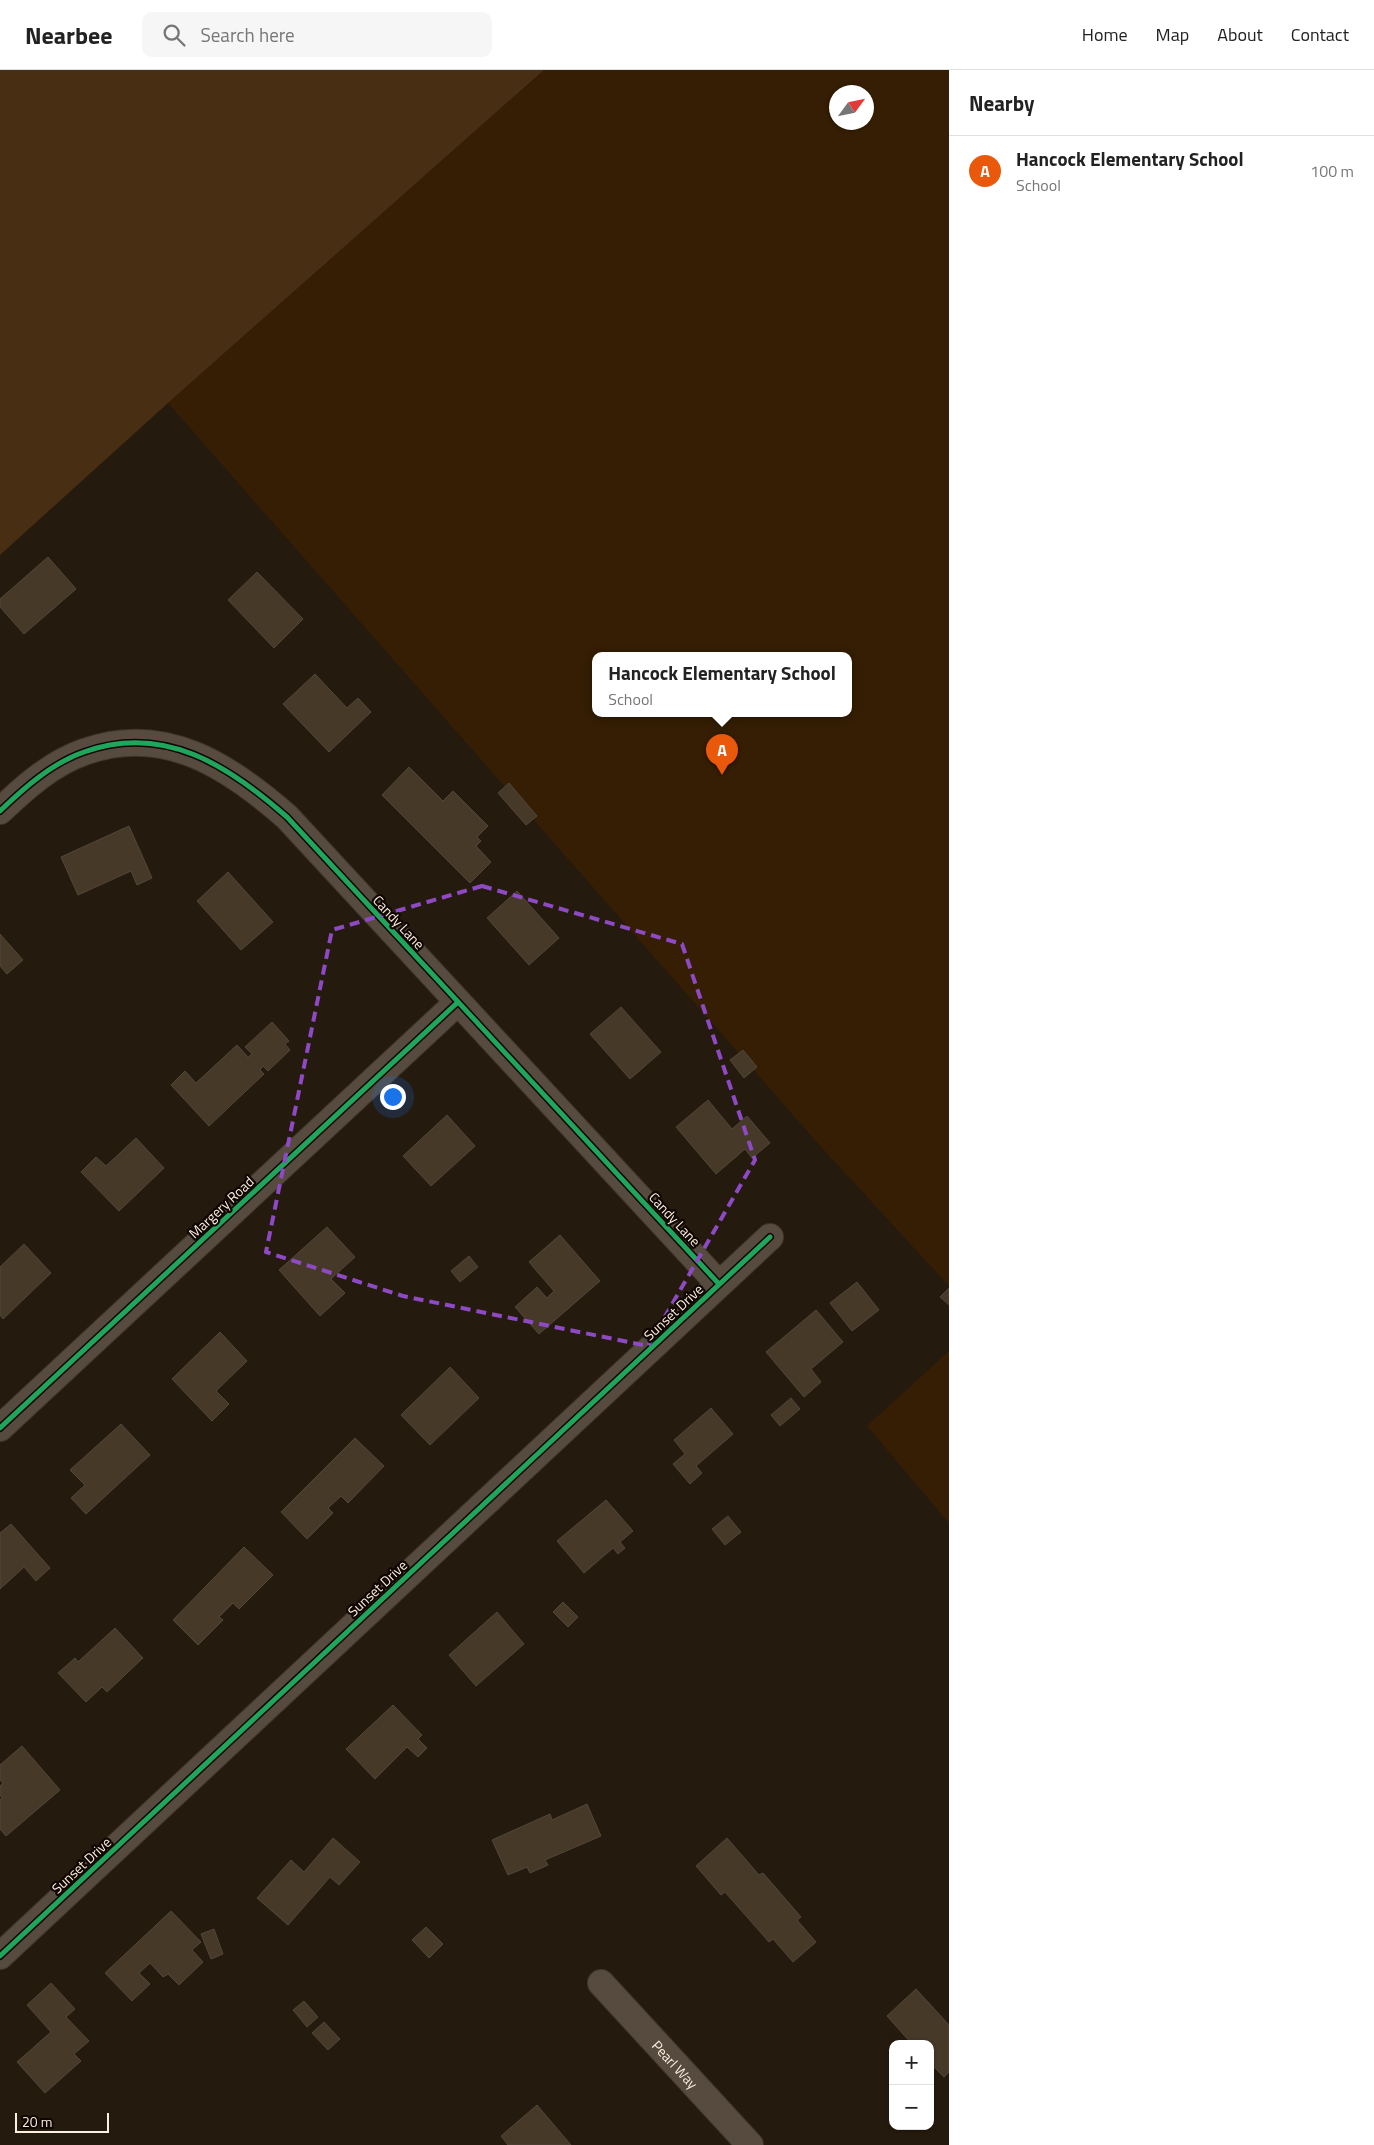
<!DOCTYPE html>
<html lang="en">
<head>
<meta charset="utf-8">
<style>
  :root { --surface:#fff; --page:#f6f6f6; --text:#222; --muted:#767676; --line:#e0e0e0; --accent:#ea580c }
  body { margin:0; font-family:"Titillium Web",sans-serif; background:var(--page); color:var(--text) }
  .controls { position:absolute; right:15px; bottom:15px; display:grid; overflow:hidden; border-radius:10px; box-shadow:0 1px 4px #0004 }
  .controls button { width:45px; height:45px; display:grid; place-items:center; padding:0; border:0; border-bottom:1px solid var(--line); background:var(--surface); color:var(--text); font:25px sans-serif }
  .compass { position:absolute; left:829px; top:15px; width:45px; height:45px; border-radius:50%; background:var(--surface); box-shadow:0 1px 4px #0004; rotate:57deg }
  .scale { position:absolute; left:15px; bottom:12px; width:94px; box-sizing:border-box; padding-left:5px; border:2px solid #fceee0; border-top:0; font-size:14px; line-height:18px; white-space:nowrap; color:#fceee0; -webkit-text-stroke:4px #100702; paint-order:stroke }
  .you { position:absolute; left:392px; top:1026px; width:18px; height:18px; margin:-12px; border:4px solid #fff; border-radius:50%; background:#1a73e8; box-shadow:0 0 0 8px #1a73e833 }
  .badge { display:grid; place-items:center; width:32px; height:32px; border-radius:50%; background:var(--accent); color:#fff; font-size:16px; font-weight:700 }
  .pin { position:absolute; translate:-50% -41px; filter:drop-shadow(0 1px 2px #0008) }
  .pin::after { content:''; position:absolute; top:26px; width:18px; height:15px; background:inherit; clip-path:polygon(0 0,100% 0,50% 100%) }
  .popup { position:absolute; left:592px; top:582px; width:260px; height:65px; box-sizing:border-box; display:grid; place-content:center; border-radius:10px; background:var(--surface); filter:drop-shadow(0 1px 4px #0005); font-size:16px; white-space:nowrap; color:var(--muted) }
  .popup b { font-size:19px; color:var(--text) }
  .popup::after { content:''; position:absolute; left:50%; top:100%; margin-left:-10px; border:10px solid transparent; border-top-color:var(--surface) }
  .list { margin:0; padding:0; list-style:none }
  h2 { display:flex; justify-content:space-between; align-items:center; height:65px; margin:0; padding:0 20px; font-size:21px }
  h2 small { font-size:16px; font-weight:400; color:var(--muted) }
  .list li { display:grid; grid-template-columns:32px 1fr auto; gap:15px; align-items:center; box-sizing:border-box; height:70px; padding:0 20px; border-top:1px solid var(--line) }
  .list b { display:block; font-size:19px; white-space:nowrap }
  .list p { margin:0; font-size:16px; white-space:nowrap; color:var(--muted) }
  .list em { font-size:16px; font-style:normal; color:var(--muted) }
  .icon { flex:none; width:28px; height:28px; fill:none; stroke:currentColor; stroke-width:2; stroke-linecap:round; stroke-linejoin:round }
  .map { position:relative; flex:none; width:949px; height:2075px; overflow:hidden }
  header { display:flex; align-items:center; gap:30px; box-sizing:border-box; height:70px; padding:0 25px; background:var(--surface); border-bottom:1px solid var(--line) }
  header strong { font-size:24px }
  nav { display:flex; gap:28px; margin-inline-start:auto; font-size:18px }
  .search { width:350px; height:45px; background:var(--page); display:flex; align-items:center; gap:12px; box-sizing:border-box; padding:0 18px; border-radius:10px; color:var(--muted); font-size:19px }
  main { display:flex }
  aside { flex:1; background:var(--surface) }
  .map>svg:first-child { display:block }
</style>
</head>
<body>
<header>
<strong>Nearbee</strong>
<div class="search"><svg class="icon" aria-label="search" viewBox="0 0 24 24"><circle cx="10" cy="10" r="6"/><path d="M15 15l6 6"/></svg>Search here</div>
<nav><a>Home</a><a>Map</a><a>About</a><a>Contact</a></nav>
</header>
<main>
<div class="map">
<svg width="949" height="2075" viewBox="0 0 949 2075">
  <rect width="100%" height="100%" fill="#251a0e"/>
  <g fill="#351e03" fill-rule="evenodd">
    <path d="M544 0H949V1216L821 1077 168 333ZM836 22H866V52H836ZM596 586H848V644H596Z"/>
    <path d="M949 1281V1453L867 1356Z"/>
  </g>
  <path fill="#482e12" d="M0 0H544L168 333 0 485Z"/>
  <g fill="#473928" stroke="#51473d">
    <path d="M48 487 76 519 24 564 0 537V529Z"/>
    <path d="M257 502 303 549 274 578 228 530Z"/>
    <path d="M315 604 347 638 358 628 371 642 329 682 283 634Z"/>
    <path d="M409 697 443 731 453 721 488 756 477 767 481 771 476 776 491 792 470 813 382 725Z"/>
    <path d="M509 713 537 746 526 755 498 723Z"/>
    <path d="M129 756 152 808 137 815 131 801 78 825 61 787Z"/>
    <path d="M228 802 273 852 241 880 197 831Z"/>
    <path d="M517 821 559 868 529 895 487 848Z"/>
    <path d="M0 864 23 890 7 904 0 896Z"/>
    <path d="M621 937 661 982 630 1009 590 964Z"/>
    <path d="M272 952 289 971 285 974 290 980 268 1001 263 996 260 1000 264 1004 209 1056 171 1015 185 1001 196 1013 237 975 248 987 252 984 245 977Z"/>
    <path d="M743 980 757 997 744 1008 730 990Z"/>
    <path d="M708 1030 732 1059 747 1046 770 1073 752 1088 745 1079 716 1104 676 1057Z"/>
    <path d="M447 1045 475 1076 431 1116 403 1086Z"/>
    <path d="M136 1068 164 1098 119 1141 81 1102 96 1087 106 1096Z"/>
    <path d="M327 1157 355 1187 331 1209 345 1223 320 1246 279 1200Z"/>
    <path d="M560 1165 600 1211 539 1264 515 1237 537 1217 547 1228 554 1221 529 1192Z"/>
    <path d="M24 1174 51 1203 3 1249 0 1245V1197Z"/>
    <path d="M469 1186 478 1197 460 1212 451 1201Z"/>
    <path d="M857 1212 879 1240 852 1261 830 1233Z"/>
    <path d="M949 1218V1235L940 1227Z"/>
    <path d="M816 1240 843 1272 811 1299 821 1312 804 1327 766 1282Z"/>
    <path d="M220 1262 247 1291 216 1321 229 1334 212 1351 172 1309Z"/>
    <path d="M450 1297 479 1328 430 1375 401 1345Z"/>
    <path d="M791 1328 800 1339 780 1356 771 1345Z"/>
    <path d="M711 1338 733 1364 696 1396 702 1403 690 1414 673 1394 685 1384 674 1370Z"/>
    <path d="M121 1354 150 1385 86 1444 71 1428 85 1415 70 1400Z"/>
    <path d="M355 1368 384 1396 348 1433 341 1426 328 1438 333 1443 307 1469 281 1442Z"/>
    <path d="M606 1430 633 1461 620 1472 625 1478 618 1484 613 1478 584 1503 557 1471Z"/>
    <path d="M728 1446 741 1462 725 1475 712 1459Z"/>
    <path d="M11 1454 50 1498 36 1511 24 1497 0 1519V1463Z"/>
    <path d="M244 1477 273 1505 239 1539 233 1533 219 1547 223 1550 198 1575 173 1550Z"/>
    <path d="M563 1532 578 1547 568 1557 553 1542Z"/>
    <path d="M497 1542 524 1574 476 1616 449 1585Z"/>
    <path d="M115 1558 143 1588 107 1622 102 1617 86 1632 58 1603 75 1588 78 1592Z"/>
    <path d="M393 1635 422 1665 418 1669 427 1678 418 1687 407 1677 375 1709 346 1679Z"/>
    <path d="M22 1676 60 1720 6 1766 0 1759V1730L2 1728 0 1725V1716L3 1713 0 1710V1695Z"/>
    <path d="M587 1734 601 1766 545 1790 548 1795 530 1803 527 1797 508 1805 492 1770 550 1744 552 1750Z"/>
    <path d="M333 1768 360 1792 339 1815 330 1807 288 1855 257 1828 291 1790 304 1802Z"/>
    <path d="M727 1768 759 1805 763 1803 801 1847 797 1850 816 1872 793 1892 773 1869 769 1872 725 1822 721 1825 696 1796Z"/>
    <path d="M171 1841 201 1872 192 1880 203 1892 179 1915 168 1904 163 1907 150 1893 139 1903 150 1914 132 1931 105 1903Z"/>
    <path d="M426 1857 443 1874 429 1888 412 1870Z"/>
    <path d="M214 1859 223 1884 211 1889 201 1864Z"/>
    <path d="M51 1913 75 1939 66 1947 89 1971 74 1984 81 1991 45 2023 17 1992 51 1962 27 1935Z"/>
    <path d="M916 1919 949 1955V2002L944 2007 930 1993V1974H912L887 1946Z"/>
    <path d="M304 1931 318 1947 307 1957 293 1940Z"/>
    <path d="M324 1952 340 1969 328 1980 312 1963Z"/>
    <path d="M537 2035 571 2075H508L501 2066Z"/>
  </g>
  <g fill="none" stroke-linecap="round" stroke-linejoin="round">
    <defs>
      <g id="minor">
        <path d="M0 741C24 718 52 693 84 682 164 653 229 696 287 747L719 1214"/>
        <path d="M0 1358 458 932"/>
        <path d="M0 1886 770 1167"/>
        <path id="s1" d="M601 1913 750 2075"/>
      </g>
    </defs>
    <use href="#minor" stroke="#41382d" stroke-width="28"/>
    <use href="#minor" stroke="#574b3f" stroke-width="26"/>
    <defs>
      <g id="cycleway">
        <path d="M0 741C24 718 52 693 84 682 164 653 229 696 287 747L719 1214"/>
        <path d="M0 1358 458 932"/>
        <path d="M0 1886 770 1167"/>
      </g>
    </defs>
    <use href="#cycleway" stroke="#100702" stroke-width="8"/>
    <use href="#cycleway" stroke="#20a55d" stroke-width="5"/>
  </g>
  <path fill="none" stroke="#8e49c4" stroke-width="4" stroke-dasharray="10 6" stroke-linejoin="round" d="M482 816 682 874 755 1090 648 1276 403 1226 266 1182 332 860Z"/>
  <g text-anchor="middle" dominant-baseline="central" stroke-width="4.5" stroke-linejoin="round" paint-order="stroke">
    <g font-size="14" fill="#fceee0" stroke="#100702">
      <text transform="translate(399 852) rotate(47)">Candy Lane</text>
      <text transform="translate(221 1137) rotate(-43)">Margery Road</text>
      <text transform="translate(675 1149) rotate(47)">Candy Lane</text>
      <text transform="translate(673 1242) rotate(-43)">Sunset Drive</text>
      <text transform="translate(377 1518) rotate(-43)">Sunset Drive</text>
      <text transform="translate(81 1795) rotate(-43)">Sunset Drive</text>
      <text stroke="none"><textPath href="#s1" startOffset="110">Pearl Way</textPath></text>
    </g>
  </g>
</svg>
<div class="controls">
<button>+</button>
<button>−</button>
</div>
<svg class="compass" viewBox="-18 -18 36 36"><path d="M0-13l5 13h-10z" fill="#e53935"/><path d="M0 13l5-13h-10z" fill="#767676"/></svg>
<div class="scale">20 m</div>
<div class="you"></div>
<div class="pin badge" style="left:722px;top:705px">A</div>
<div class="popup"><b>Hancock Elementary School</b>School</div>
</div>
<aside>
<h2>Nearby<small></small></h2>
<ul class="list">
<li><span class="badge">A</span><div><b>Hancock Elementary School</b><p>School</p></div><em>100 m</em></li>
</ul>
</aside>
</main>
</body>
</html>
